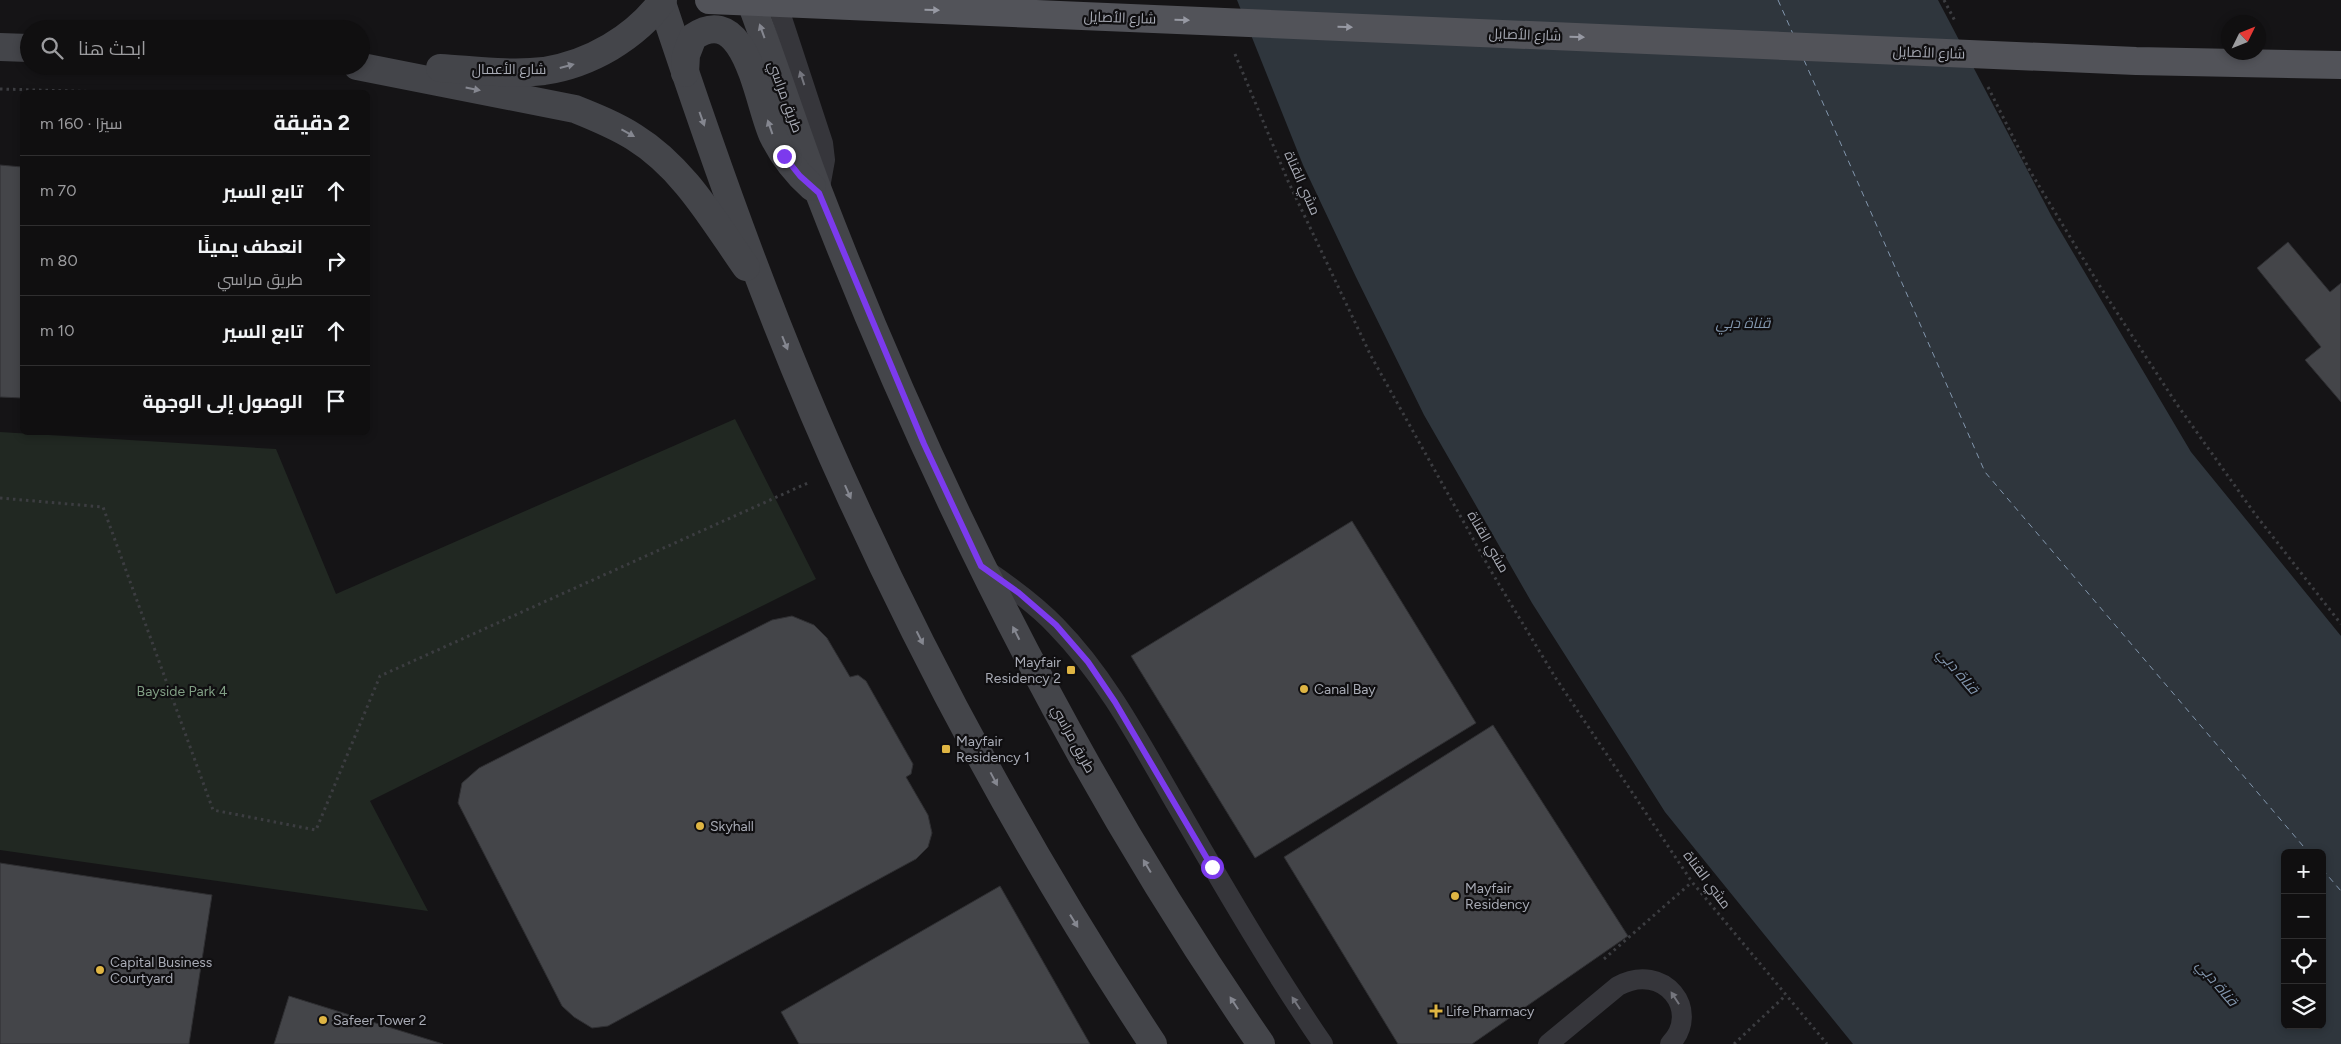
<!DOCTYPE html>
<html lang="ar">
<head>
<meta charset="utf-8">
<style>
  :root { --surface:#100f10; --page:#191819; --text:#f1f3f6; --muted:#9c9c9f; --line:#302f30 }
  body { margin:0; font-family:Figtree,Cairo,sans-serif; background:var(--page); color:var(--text); direction:rtl }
  .controls { position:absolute; right:15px; bottom:15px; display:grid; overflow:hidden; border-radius:8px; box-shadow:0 2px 8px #0003 }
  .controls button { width:45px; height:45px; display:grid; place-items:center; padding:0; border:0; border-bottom:1px solid var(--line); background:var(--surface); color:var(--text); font:25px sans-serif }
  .compass { position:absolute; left:2221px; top:15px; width:45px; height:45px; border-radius:50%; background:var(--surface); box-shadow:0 2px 8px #0003; rotate:47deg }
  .stop { position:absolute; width:15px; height:15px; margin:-11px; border:4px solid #7c3aed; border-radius:50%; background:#fff }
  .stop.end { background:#7c3aed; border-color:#fff; box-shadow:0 1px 5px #0008 }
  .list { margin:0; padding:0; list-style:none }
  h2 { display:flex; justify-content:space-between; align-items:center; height:65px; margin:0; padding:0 20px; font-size:21px }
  h2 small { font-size:16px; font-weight:400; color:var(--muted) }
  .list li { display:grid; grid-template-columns:32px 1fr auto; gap:15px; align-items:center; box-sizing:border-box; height:70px; padding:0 20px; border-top:1px solid var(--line) }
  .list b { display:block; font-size:19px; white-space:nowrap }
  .list p { margin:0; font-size:16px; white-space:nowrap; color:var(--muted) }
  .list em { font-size:16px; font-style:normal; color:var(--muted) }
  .icon { flex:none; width:28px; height:28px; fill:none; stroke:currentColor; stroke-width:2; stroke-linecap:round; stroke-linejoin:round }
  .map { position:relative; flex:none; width:2341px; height:1044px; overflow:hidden; direction:ltr }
  .search { position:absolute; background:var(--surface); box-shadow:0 2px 8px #0003; left:20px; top:20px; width:350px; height:55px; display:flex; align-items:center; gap:12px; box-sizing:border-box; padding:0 18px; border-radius:28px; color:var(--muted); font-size:19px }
  .panel { position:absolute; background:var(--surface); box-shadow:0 2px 8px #0003; left:20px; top:90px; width:350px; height:345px; border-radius:8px; direction:rtl }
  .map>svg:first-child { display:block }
</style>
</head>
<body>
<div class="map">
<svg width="2341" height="1044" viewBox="0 0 2341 1044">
  <rect width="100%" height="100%" fill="#151416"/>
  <path fill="#212822" d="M735 419 816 579 370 801 428 911 0 850V432L276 449 336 594Z"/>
  <path fill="#2f363d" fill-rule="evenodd" d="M1237 0H1938L2052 217 2191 452 2341 636V1044H1853L1665 812 1532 603 1424 415 1356 277 1303 165ZM2285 853H2322V1025H2285Z"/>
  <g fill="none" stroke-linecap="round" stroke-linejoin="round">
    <g stroke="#8296ad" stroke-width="1" stroke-dasharray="6 5" stroke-linecap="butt">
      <path d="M1778 0 1793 34"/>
      <path d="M1804 60 1985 472 2309 853"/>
      <path d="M2322 869 2341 891"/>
    </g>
  </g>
  <g fill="#444549" stroke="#2f2f32">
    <path d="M0 165 22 167V398L0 397Z"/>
    <path d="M2288 242 2330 292 2341 283V402L2305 360 2321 347 2257 268Z"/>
    <path d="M1352 521 1476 723 1255 858 1131 656Z"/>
    <path d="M792 616 814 625 827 638 850 677 858 675 866 681 913 764 911 774 906 777 928 815 932 833 928 847 916 859 608 1026 592 1028 574 1017 562 1006 458 803 462 783 479 768 772 620Z"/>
    <path d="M1493 725 1628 936 1472 1044H1398L1284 857Z"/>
    <path d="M0 863 212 895 189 1044H0Z"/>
    <path d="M1000 886 1090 1044H799L781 1012Z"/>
    <path d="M289 996 443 1044H274Z"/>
  </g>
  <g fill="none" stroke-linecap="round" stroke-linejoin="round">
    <g stroke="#3c3d41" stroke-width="3" stroke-dasharray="2.5 4" stroke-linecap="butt">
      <path d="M1944 0 1955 21"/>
      <path d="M1235 54 1288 181 1371 356 1491 571 1555 677 1692 882 1827 1044"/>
      <path d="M1988 87 2030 171 2101 288 2176 403 2255 514 2341 624"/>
      <path d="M0 89 109 92"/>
      <path d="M0 498 103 507 213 810 316 830 380 676 810 482"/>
      <path d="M1604 959 1692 882"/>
      <path d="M1734 1044 1785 996"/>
    </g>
    <g stroke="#36363b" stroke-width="20">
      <path d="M776 0 823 143 825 160 819 193"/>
      <path d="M985 569C1010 586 1035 604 1056 626 1110 681 1145 752 1184 818 1228 894 1273 971 1323 1044"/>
      <path d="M1548 1044 1618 986C1664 961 1702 1011 1670 1044"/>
    </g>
    <g stroke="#44454a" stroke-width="28">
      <path d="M661 0C717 169 777 338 852 500 938 688 1039 871 1153 1044"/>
      <path d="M750 0C774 64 795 129 819 193 934 491 1079 780 1261 1044"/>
      <path d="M0 47 29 48"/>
      <path d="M357 66 575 109C595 117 615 125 634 137 684 168 713 220 746 267"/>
      <path d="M440 68C474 70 510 75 544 71 590 64 635 38 663 0"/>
      <path d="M685 73 686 55 693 37C747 0 758 105 773 136 783 156 795 172 812 187"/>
    </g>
    <path stroke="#525359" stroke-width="28" d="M709 0 2136 61 2341 65"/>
  </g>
  <defs><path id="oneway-solid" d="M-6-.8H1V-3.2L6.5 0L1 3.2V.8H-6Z" transform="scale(1.25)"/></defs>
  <g fill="#9799a3">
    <use href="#oneway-solid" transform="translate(932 10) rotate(2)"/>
    <use href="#oneway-solid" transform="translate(1182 20) rotate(2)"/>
    <use href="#oneway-solid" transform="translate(1345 27) rotate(2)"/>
    <use href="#oneway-solid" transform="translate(1577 37) rotate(2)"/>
  </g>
  <g fill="#858790">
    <use href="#oneway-solid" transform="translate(762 31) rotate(-110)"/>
    <use href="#oneway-solid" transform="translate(567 66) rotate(-15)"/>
    <use href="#oneway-solid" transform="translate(473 89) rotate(11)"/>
    <use href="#oneway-solid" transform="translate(702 119) rotate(70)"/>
    <use href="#oneway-solid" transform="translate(770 127) rotate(-109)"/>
    <use href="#oneway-solid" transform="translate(628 133) rotate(29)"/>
    <use href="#oneway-solid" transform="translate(785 343) rotate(68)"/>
    <use href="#oneway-solid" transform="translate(848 492) rotate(66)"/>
    <use href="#oneway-solid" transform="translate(1016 633) rotate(-117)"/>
    <use href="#oneway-solid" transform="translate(920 638) rotate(63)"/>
    <use href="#oneway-solid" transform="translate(994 779) rotate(62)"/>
    <use href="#oneway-solid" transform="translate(1147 866) rotate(-121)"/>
    <use href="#oneway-solid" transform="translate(1074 921) rotate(58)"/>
    <use href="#oneway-solid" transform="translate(1234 1003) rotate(-123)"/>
  </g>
  <g fill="#75767e">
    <use href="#oneway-solid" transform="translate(802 78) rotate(-108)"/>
    <use href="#oneway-solid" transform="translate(1675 998) rotate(-123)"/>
    <use href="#oneway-solid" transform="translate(1296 1003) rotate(-123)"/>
  </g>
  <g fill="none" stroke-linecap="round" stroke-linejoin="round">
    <path stroke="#7c3aed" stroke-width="6" d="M784 156 800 176 819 193 924 444 981 566 1019 593 1056 625 1088 662 1115 702 1212 867"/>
  </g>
  <g fill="#dfb543" stroke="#100f11" stroke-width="2">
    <rect x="1066" y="665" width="10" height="10" rx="2.5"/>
    <circle cx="1304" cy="689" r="5"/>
    <rect x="941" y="744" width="10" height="10" rx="2.5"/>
    <circle cx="700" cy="826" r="5"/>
    <circle cx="1455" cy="896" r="5"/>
    <circle cx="100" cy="970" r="5"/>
    <path d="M1433.5 1003.5h5v5h5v5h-5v5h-5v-5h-5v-5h5z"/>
    <circle cx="323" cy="1020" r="5"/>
  </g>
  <g text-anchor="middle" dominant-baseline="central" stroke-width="4.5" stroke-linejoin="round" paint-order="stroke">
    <g font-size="14" fill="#a8abb5" stroke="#100f11">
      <text transform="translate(1120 18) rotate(2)">شارع الأصايل</text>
      <text transform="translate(1525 35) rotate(2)">شارع الأصايل</text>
      <text transform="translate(1929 53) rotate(2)">شارع الأصايل</text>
      <text x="509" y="69">شارع الأعمال</text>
      <text transform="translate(785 97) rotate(70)">طريق مراسي</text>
      <text transform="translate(1302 183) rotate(66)">مشي القناة</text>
      <text transform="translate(1488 542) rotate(60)">مشي القناة</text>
      <text transform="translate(1073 739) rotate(61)">طريق مراسي</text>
      <text transform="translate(1707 880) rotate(53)">مشي القناة</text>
    </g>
    <g font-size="14" fill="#a8abb5" stroke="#100f11" text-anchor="start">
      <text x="1061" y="662" text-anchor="end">Mayfair<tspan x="1061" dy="16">Residency 2</tspan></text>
      <text x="1314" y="689">Canal Bay</text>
      <text x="956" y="741">Mayfair<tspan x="956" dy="16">Residency 1</tspan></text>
      <text x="710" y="826">Skyhall</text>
      <text x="1465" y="888">Mayfair<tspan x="1465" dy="16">Residency</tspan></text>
      <text x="110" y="962">Capital Business<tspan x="110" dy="16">Courtyard</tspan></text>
      <text x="1446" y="1011">Life Pharmacy</text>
      <text x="333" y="1020">Safeer Tower 2</text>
    </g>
    <g font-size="14" fill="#809e84" stroke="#100f11">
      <text x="182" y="691">Bayside Park 4</text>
    </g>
    <g font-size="15" font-style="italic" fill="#8296ad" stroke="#100f11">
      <text x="1743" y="323">قناة دبي</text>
      <text transform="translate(1958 671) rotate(50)">قناة دبي</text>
      <text transform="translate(2217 983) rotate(50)">قناة دبي</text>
    </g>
  </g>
</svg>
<div class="controls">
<button>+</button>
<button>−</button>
<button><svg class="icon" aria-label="locate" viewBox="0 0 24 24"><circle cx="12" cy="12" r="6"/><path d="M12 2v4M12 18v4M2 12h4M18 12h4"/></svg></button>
<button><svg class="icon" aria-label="layers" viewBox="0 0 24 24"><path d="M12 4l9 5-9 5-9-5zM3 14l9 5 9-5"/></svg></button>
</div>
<svg class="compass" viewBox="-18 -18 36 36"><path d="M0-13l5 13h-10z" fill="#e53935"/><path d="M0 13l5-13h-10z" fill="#9c9c9f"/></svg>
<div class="stop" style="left:1212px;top:867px"></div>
<div class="stop end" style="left:784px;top:156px"></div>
<div class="search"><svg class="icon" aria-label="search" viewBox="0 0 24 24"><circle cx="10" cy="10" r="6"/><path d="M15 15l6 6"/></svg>ابحث هنا</div>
<section class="panel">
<h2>2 دقيقة<small>سيرًا · 160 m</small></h2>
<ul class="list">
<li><svg class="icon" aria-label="ahead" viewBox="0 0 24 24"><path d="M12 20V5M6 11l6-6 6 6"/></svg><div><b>تابع السير</b></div><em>70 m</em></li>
<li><svg class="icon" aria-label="right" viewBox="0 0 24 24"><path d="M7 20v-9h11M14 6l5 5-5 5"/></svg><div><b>انعطف يمينًا</b><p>طريق مراسي</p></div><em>80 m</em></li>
<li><svg class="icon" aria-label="ahead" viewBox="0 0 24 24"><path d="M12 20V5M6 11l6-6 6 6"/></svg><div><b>تابع السير</b></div><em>10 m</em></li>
<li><svg class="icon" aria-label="arrive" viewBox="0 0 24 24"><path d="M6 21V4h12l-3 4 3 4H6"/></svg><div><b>الوصول إلى الوجهة</b></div></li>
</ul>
</section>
</div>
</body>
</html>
